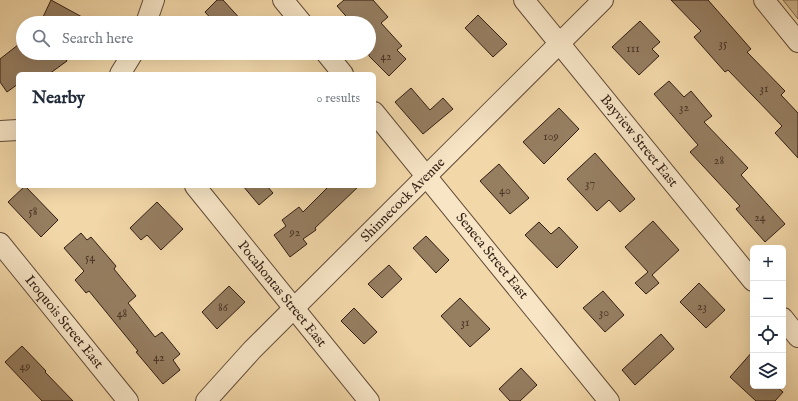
<!DOCTYPE html>
<html lang="en">
<head>
<meta charset="utf-8">
<style>
  :root { --surface:#fff; --page:#f6f6f7; --text:#1f2937; --muted:#747a83; --line:#e0e1e3 }
  body { margin:0; font-family:"IM FELL English",serif; background:var(--page); color:var(--text) }
  .controls { position:absolute; right:12px; bottom:12px; display:grid; overflow:hidden; border-radius:6px; box-shadow:0 4px 16px #0002 }
  .controls button { width:36px; height:36px; display:grid; place-items:center; padding:0; border:0; border-bottom:1px solid var(--line); background:var(--surface); color:var(--text); font:20px sans-serif }
  .list { margin:0; padding:0; list-style:none }
  h2 { display:flex; justify-content:space-between; align-items:center; height:52px; margin:0; padding:0 16px; font-size:17px }
  h2 small { font-size:13px; font-weight:400; color:var(--muted) }
  .icon { flex:none; width:22px; height:22px; fill:none; stroke:currentColor; stroke-width:2; stroke-linecap:round; stroke-linejoin:round }
  .map { position:relative; flex:none; width:798px; height:401px; overflow:hidden }
  .search { position:absolute; background:var(--surface); box-shadow:0 4px 16px #0002; left:16px; top:16px; width:360px; height:44px; display:flex; align-items:center; gap:10px; box-sizing:border-box; padding:0 14px; border-radius:22px; color:var(--muted); font-size:15px }
  .panel { position:absolute; background:var(--surface); box-shadow:0 4px 16px #0002; left:16px; top:72px; width:360px; height:116px; border-radius:6px }
  .map>svg:first-child { display:block }
</style>
</head>
<body>
<div class="map">
<svg width="798" height="401" viewBox="0 0 798 401">
  <rect width="100%" height="100%" fill="#f2d7a8"/>
  <filter id="stains"><feTurbulence type="fractalNoise" baseFrequency=".005" numOctaves="4"/><feColorMatrix values="0 0 0 0 .2 0 0 0 0 .09 0 0 0 0 .02 0 0 0 .5 -.17"/></filter>
  <radialGradient id="worn" r=".72"><stop offset=".6" stop-color="#630" stop-opacity="0"/><stop offset="1" stop-color="#630" stop-opacity=".3"/></radialGradient>
  <path fill="#d1b88f" stroke="#826b52" d="M783 0H798V19Z"/>
  <g fill="#967e61" stroke="#321e14">
    <path d="M51 0 93 23H54L43 17Z"/>
    <path d="M217 0H223L244 23H215L205 12Z"/>
    <path d="M344 0H373L388 17 381 23 402 46 397 50 406 59 389 76 369 56V23H352L337 6Z"/>
    <path d="M671 0H708L751 49 747 52 785 91 781 95 798 113V158L775 133 782 126 728 70 725 72 694 37 701 31Z"/>
    <path d="M478 15 507 44 493 57 465 28Z"/>
    <path d="M640 21 660 42 652 49 659 56 639 75 612 47Z"/>
    <path d="M23 41V53H62L67 61 49 74H18V84L7 92 0 82V59Z"/>
    <path d="M669 81 684 97 691 91 712 116 704 122 748 168 741 175 785 224 765 242 736 209 740 206 690 152 698 145 654 94Z"/>
    <path d="M411 88 430 110 443 98 453 109 423 134 395 102Z"/>
    <path d="M559 108 579 129 544 164 523 142Z"/>
    <path d="M595 153 635 199 620 212 609 200 597 211 567 179Z"/>
    <path d="M499 164 529 198 510 214 480 181Z"/>
    <path d="M25 186 58 220 41 237 8 202Z"/>
    <path d="M243 186H267L273 193 259 205Z"/>
    <path d="M329 186H359L315 228 316 230 303 239 307 244 290 257 274 235 286 226 282 220 299 207 303 212Z"/>
    <path d="M157 202 183 229 161 250 147 235 141 240 130 228Z"/>
    <path d="M653 221 679 250 652 275 659 283 646 294 635 283 648 272 625 247Z"/>
    <path d="M539 222 551 234 559 227 578 247 557 268 525 235Z"/>
    <path d="M81 233 87 240 91 237 116 266 114 269 136 296 128 303 155 337 162 332 180 354 173 360 180 370 163 384 136 352 138 351 89 291 86 293 75 280 84 271 64 248Z"/>
    <path d="M426 236 449 260 436 273 413 248Z"/>
    <path d="M389 265 402 279 382 298 368 284Z"/>
    <path d="M699 283 725 310 706 328 680 302Z"/>
    <path d="M229 286 245 302 217 329 202 312Z"/>
    <path d="M603 291 624 315 605 332 583 308Z"/>
    <path d="M460 298 490 329 470 347 441 316Z"/>
    <path d="M354 308 377 332 364 344 341 321Z"/>
    <path d="M661 334 674 349 635 385 622 370Z"/>
    <path d="M22 346 46 371 45 372 73 401H42L5 362Z"/>
    <path d="M753 351V386H776L783 392 775 401H756L730 377Z"/>
    <path d="M521 368 537 385 520 401H510L499 389Z"/>
  </g>
  <g fill="none" stroke-linecap="round" stroke-linejoin="round">
    <defs>
      <g id="street">
        <path d="M283 0 302 23"/>
        <path d="M524 0 753 281"/>
        <path d="M764 0 798 42"/>
        <path d="M146 23 154 0"/>
        <path d="M326 53 343 74"/>
        <path d="M120 74 133 53"/>
        <path d="M374 112 609 401"/>
        <path d="M0 131 18 130"/>
        <path d="M195 186 369 401"/>
        <path d="M0 243 128 401"/>
        <path d="M783 318 798 337"/>
        <path d="M206 401 252 350 603 0"/>
      </g>
    </defs>
    <use href="#street" stroke="#624c39" stroke-width="22"/>
    <use href="#street" stroke="#f7e5c6" stroke-width="20"/>
  </g>
  <g text-anchor="middle" dominant-baseline="central" stroke-width="3" stroke-linejoin="round" paint-order="stroke">
    <g font-size="12" fill="#4b3627">
      <text x="723" y="43">35</text>
      <text x="633" y="48">111</text>
      <text x="386" y="56">42</text>
      <text x="764" y="88">31</text>
      <text x="684" y="107">32</text>
      <text x="551" y="136">109</text>
      <text x="719" y="160">28</text>
      <text x="590" y="183">37</text>
      <text x="505" y="190">40</text>
      <text x="33" y="211">58</text>
      <text x="760" y="217">24</text>
      <text x="295" y="232">92</text>
      <text x="90" y="257">54</text>
      <text x="702" y="306">23</text>
      <text x="223" y="307">86</text>
      <text x="604" y="312">30</text>
      <text x="122" y="313">48</text>
      <text x="465" y="322">31</text>
      <text x="159" y="357">42</text>
      <text x="25" y="366">49</text>
    </g>
    <g font-size="14" fill="#321e14" stroke="#f7e5c6">
      <text transform="translate(639 141) rotate(51)">Bayview Street East</text>
      <text transform="translate(403 200) rotate(-45)">Shinnecock Avenue</text>
      <text transform="translate(492 256) rotate(51)">Seneca Street East</text>
      <text transform="translate(282 294) rotate(51)">Pocahontas Street East</text>
      <text transform="translate(64 322) rotate(51)">Iroquois Street East</text>
    </g>
  </g>
  <rect width="100%" height="100%" filter="url(#stains)"/>
  <rect width="100%" height="100%" fill="url(#worn)"/>
</svg>
<div class="controls">
<button>+</button>
<button>−</button>
<button><svg class="icon" aria-label="locate" viewBox="0 0 24 24"><circle cx="12" cy="12" r="6"/><path d="M12 2v4M12 18v4M2 12h4M18 12h4"/></svg></button>
<button><svg class="icon" aria-label="layers" viewBox="0 0 24 24"><path d="M12 4l9 5-9 5-9-5zM3 14l9 5 9-5"/></svg></button>
</div>
<div class="search"><svg class="icon" aria-label="search" viewBox="0 0 24 24"><circle cx="10" cy="10" r="6"/><path d="M15 15l6 6"/></svg>Search here</div>
<section class="panel">
<h2>Nearby<small>0 results</small></h2>
<ul class="list">
</ul>
</section>
</div>
</body>
</html>
